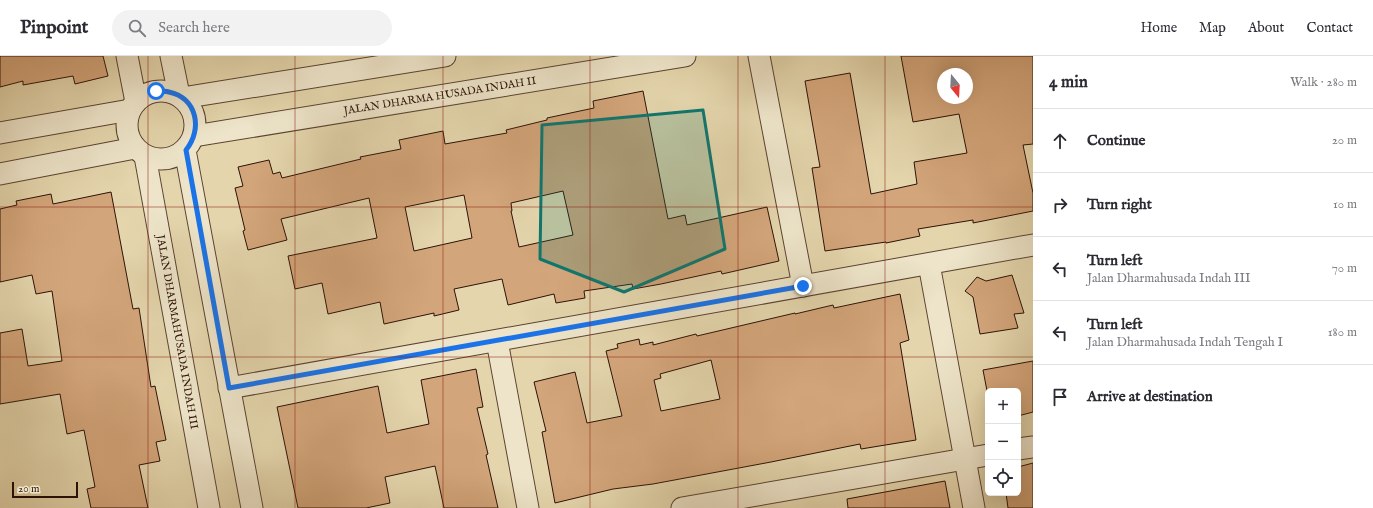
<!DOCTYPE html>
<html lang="en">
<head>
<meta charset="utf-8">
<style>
  :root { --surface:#fff; --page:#f2f2f3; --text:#2b2b33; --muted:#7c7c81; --line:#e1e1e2 }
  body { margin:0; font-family:"IM FELL English",serif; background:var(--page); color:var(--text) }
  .controls { position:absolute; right:12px; bottom:12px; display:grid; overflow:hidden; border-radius:6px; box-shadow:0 4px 16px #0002 }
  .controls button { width:36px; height:36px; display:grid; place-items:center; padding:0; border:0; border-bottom:1px solid var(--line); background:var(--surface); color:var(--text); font:20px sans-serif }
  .compass { position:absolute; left:937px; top:12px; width:36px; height:36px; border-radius:50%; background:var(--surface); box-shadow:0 4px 16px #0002; rotate:162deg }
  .scale { position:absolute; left:12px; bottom:10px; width:66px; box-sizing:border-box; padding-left:4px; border:2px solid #2d1208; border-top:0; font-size:11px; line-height:14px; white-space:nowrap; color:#2d1208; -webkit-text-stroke:3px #ede4c9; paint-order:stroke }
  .stop { position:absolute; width:12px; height:12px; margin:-9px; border:3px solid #1a73e8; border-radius:50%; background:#fff }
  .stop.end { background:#1a73e8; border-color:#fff; box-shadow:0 1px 4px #0008 }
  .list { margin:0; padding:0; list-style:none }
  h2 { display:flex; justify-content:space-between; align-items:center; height:52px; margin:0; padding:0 16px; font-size:17px }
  h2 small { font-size:13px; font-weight:400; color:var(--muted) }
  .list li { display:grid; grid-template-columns:26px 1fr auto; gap:12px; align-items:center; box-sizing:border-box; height:64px; padding:0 16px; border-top:1px solid var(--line) }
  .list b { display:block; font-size:15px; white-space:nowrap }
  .list p { margin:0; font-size:13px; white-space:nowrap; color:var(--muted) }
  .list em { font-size:13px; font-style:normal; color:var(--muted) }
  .icon { flex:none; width:22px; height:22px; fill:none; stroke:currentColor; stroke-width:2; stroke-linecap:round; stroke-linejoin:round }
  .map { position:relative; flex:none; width:1033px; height:452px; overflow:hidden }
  header { display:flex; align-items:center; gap:24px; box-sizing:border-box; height:56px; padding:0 20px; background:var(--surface); border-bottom:1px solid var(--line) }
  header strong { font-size:19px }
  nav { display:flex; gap:22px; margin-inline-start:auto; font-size:14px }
  .search { width:280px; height:36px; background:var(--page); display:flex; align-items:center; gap:10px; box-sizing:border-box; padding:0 14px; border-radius:22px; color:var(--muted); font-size:15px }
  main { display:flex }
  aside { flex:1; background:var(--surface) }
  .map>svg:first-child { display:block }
</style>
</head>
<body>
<header>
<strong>Pinpoint</strong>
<div class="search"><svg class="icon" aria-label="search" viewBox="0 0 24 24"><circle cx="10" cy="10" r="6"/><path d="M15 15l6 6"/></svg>Search here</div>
<nav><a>Home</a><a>Map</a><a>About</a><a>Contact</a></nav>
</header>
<main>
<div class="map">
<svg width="1033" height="452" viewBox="0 0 1033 452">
  <rect width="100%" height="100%" fill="#e4d5ac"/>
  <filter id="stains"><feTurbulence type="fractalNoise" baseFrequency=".005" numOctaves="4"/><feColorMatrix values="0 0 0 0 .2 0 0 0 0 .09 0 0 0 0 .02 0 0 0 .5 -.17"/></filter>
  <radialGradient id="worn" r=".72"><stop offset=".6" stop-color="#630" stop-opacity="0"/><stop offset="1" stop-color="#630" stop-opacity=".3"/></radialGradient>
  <g fill="#d3a57a" stroke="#2d1208" fill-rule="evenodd">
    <path d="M0 0H103L108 20 75 28 73 20 23 29V25L0 31Z"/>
    <path d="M901 0H1033V88L1023 89 1033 137V155L973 167V164L918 173 920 180 886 187V186L825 195 812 112 820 111 805 25 850 17 871 138 917 128 914 106 967 97 959 58 913 66ZM943 18H967V42H943Z"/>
    <path d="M643 35 668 163 685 159 687 169 767 151 779 205 722 218 721 215 661 228 633 233 632 228 584 235 585 242 556 247 554 238 508 249 502 223 454 233 459 254 434 260V257L384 268 380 246 328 258 322 227 295 233 288 200 377 182 369 142 281 163 287 184 248 194 243 175 245 174 235 132 243 130 238 111 269 104 273 118 280 116 282 122 361 103 360 101 401 93 399 84 443 75 445 88 507 77 506 74 547 64V62L594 52 593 45ZM563 135 573 179 519 191 511 155H512L511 147ZM464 139 472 182 414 195 405 151Z"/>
    <path d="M111 136 133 253 139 252 151 331 155 330 166 384 156 386 160 405 139 409 148 452H91L87 433 95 431 84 374 67 378 60 338 0 348V277L22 273 28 310 62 305 52 235 36 238 32 219 0 226V153L17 149 16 145 51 138 53 148Z"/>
    <path d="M1012 219 1024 257 1014 258 1018 272 980 278 973 241 965 235 977 221 986 225Z"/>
    <path d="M900 238 909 284 900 287 916 384 861 393 860 388 771 406 653 428 613 433 555 447 542 376 546 375 534 326 575 316 587 367 622 360 606 295 618 292 617 288 639 283 640 289 653 286V289L696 278 697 280 795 257V258L833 249 834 252ZM711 304 720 343 661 355 654 324 661 322 660 318Z"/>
    <path d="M1033 305V356L1018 360V335H988V340L983 314Z"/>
    <path d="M476 313 483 351 477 352 488 398 486 399 498 452H444L435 410 385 421 390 447 366 452H298L277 351 378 330 387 377 429 368 421 324Z"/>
    <path d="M1033 407V452H1008L1006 437H1018V411Z"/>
    <path d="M945 425 950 452H848L847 443Z"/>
  </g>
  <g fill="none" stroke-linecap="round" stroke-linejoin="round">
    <defs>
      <g id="minor">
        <path d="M127 0 136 46"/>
        <path d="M171 0 179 39"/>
        <path d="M759 0 803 230"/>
        <circle cx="161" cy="69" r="34"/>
        <path d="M182 42 445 0"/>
        <path d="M0 77 130 54"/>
        <path d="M194 80 685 0"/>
        <path d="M185 94 252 452"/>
        <path d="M145 100 209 452"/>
        <path d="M0 118 135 92"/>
        <path d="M929 208 974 452"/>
        <path d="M497 285 528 452"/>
        <path d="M229 332 1033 189"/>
        <path d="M1018 393 1033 391"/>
        <path d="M682 452 988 399"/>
      </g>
    </defs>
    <use href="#minor" stroke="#5b4331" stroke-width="23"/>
    <use href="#minor" stroke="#ede4c9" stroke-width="21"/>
  </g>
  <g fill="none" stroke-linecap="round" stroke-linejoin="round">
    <path stroke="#1a73e8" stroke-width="5" d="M156 35C160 35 165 35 169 36 197 42 203 73 186 94L229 332 803 230"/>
  </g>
  <path fill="#0f766e" fill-opacity="0.2" stroke="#0f766e" stroke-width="3" stroke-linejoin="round" d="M703 54 725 193 624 236 540 203 542 69Z"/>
  <path fill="none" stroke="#8f2418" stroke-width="1" stroke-opacity="0.55" d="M148 0V452M295 0V452M443 0V452M590 0V452M738 0V452M885 0V452M0 151H1033M0 301H1033"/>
  <g text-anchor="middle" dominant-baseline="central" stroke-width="3" stroke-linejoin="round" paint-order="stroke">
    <g font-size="11" fill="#2d1208" stroke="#ede4c9">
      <text transform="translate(440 40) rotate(-9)">JALAN DHARMA HUSADA INDAH II</text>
      <text transform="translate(177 276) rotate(80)">JALAN DHARMAHUSADA INDAH III</text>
    </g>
  </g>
  <rect width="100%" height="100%" filter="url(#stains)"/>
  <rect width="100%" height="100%" fill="url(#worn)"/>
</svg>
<div class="controls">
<button>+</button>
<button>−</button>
<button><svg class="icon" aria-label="locate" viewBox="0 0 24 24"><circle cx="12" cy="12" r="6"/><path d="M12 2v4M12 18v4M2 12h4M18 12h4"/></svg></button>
</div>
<svg class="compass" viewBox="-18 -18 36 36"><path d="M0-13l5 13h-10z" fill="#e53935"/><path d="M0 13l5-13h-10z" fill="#7c7c81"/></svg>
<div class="scale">20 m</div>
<div class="stop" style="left:156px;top:35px"></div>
<div class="stop end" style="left:803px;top:230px"></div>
</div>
<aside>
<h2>4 min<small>Walk · 280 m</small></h2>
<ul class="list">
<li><svg class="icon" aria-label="ahead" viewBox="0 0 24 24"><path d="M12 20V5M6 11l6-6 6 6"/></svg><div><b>Continue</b></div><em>20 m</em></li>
<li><svg class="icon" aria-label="right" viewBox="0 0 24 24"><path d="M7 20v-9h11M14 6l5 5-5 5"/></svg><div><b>Turn right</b></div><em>10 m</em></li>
<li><svg class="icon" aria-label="left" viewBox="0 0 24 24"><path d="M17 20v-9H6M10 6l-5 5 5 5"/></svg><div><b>Turn left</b><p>Jalan Dharmahusada Indah III</p></div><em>70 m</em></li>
<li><svg class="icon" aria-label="left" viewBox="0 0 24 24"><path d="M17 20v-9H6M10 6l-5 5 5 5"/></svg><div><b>Turn left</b><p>Jalan Dharmahusada Indah Tengah I</p></div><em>180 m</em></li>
<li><svg class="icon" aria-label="arrive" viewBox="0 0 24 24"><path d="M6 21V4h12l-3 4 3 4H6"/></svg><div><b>Arrive at destination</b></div></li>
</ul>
</aside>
</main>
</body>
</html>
